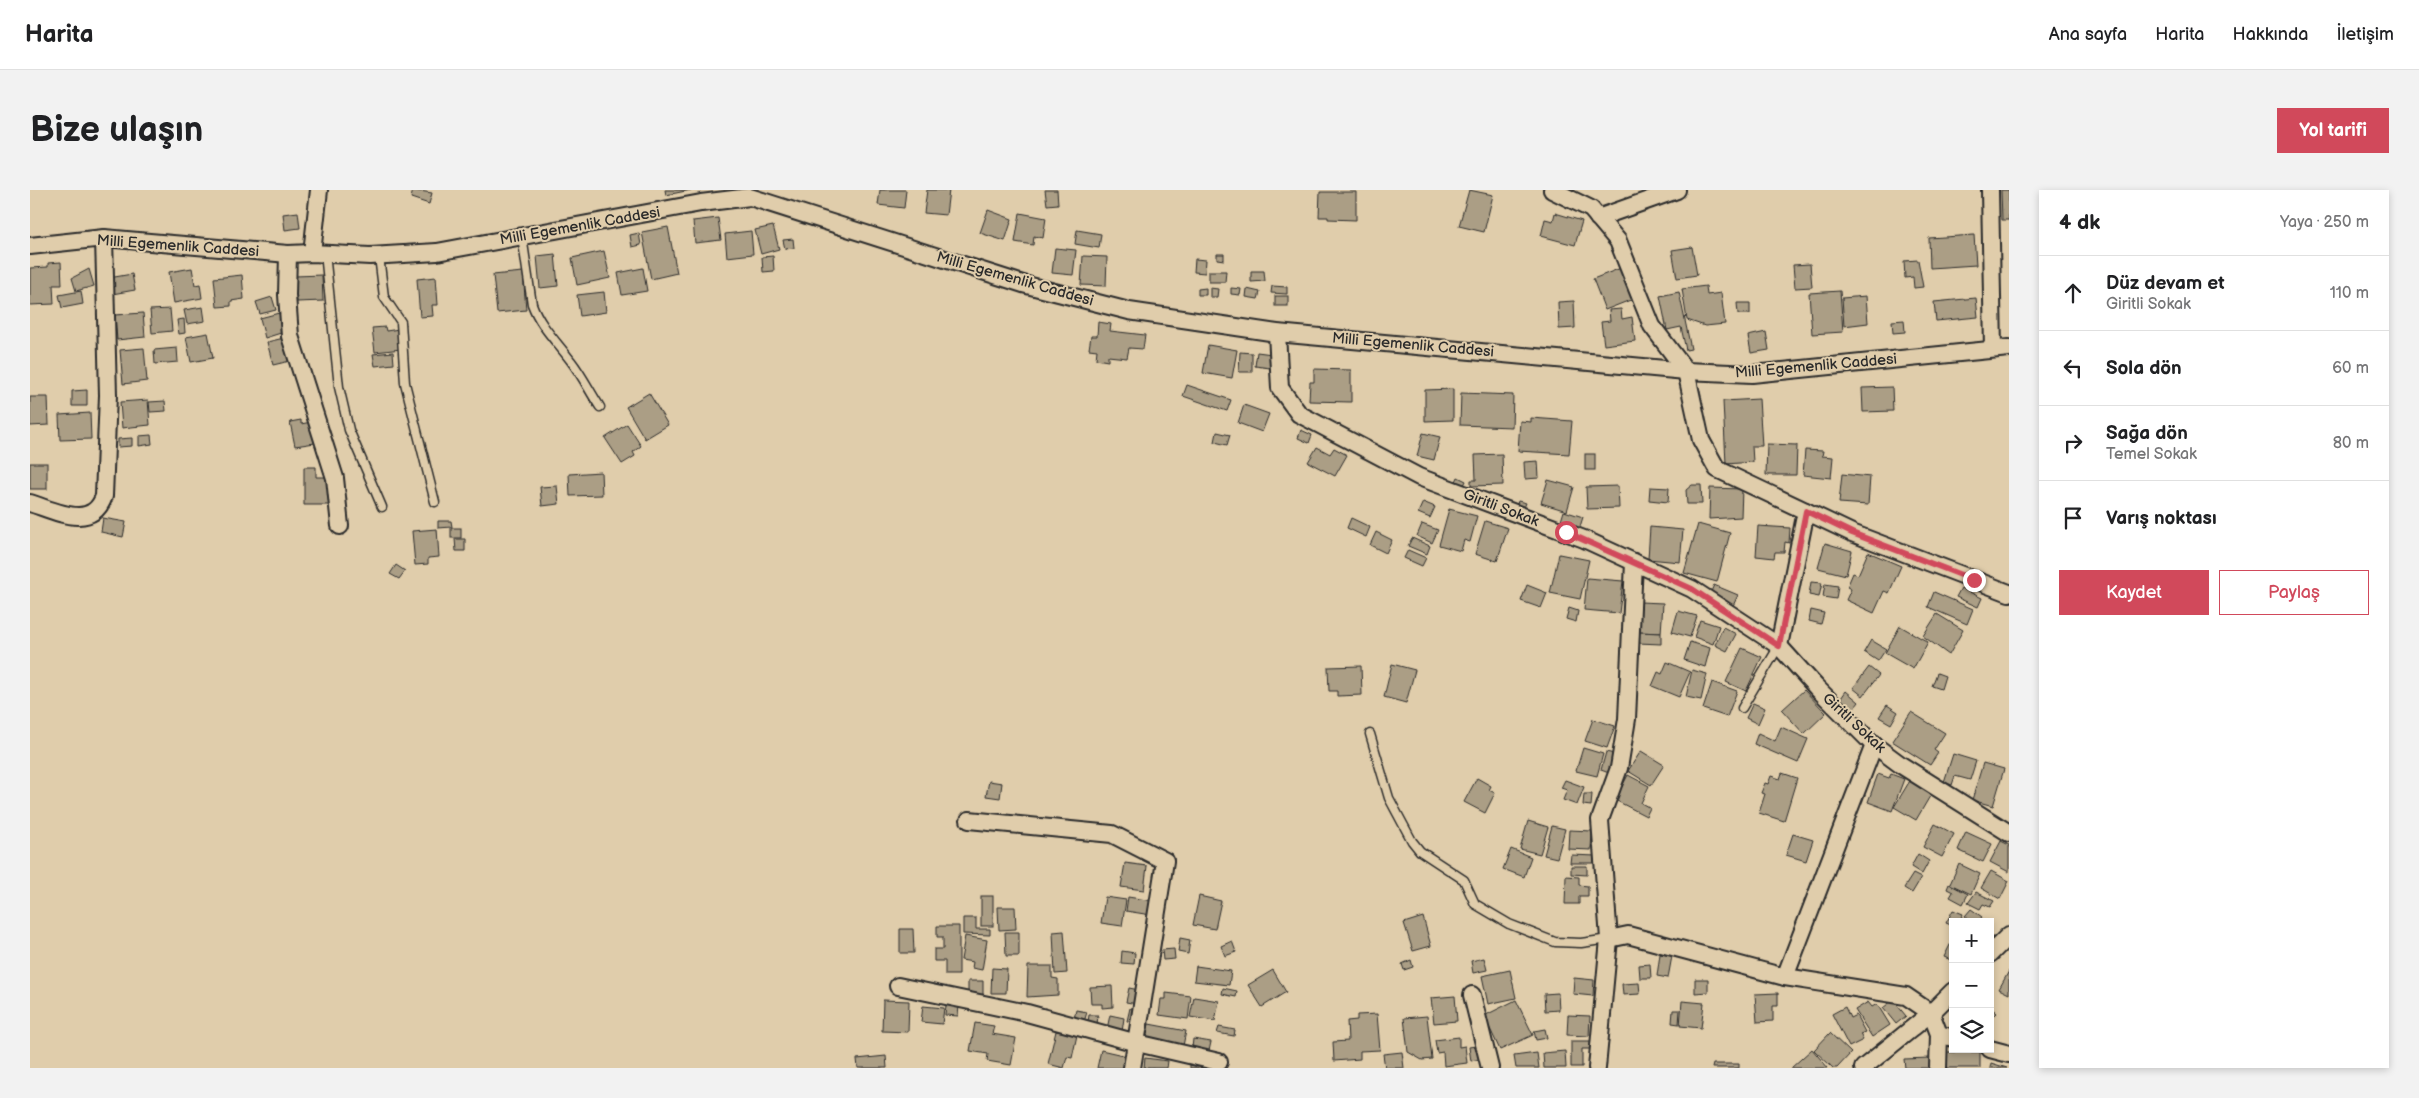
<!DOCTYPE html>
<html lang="tr">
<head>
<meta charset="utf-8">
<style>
  :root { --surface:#fff; --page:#f2f2f2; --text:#202124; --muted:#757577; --line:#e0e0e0; --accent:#d1495b }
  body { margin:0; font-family:"Balsamiq Sans",sans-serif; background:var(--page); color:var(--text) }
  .controls { position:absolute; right:15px; bottom:15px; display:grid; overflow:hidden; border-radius:0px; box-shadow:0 2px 8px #0003 }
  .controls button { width:45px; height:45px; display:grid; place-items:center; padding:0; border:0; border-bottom:1px solid var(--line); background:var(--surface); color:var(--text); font:25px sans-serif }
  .stop { position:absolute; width:15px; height:15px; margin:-11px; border:4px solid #d1495b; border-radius:50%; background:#fff }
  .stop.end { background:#d1495b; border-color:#fff; box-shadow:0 1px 5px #0008 }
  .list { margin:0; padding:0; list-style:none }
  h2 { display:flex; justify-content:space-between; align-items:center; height:65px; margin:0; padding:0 20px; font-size:21px }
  h2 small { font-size:16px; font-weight:400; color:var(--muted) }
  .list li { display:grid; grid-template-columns:32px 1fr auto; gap:15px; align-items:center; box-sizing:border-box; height:75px; padding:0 20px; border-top:1px solid var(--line) }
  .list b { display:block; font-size:19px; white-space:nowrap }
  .list p { margin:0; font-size:16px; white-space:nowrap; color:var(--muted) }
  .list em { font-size:16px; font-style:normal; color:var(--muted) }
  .actions { display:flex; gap:10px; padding:15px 20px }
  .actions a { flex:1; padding:11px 0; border:1px solid var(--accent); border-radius:0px; text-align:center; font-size:18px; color:var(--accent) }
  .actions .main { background:var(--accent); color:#fff }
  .icon { flex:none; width:28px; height:28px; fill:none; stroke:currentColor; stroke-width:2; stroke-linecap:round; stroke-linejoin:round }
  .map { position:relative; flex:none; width:1979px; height:878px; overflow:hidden; border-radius:0px }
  header { display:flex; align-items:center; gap:30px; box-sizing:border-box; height:70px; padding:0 25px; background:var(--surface); border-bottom:1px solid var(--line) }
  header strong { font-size:24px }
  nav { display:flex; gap:28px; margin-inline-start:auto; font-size:18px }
  .intro { display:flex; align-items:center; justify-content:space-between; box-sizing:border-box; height:120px; padding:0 30px }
  h1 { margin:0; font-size:35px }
  .button { padding:12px 22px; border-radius:0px; background:var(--accent); color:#fff; font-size:18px; font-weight:700 }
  main { display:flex; gap:30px; padding:0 30px }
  aside { flex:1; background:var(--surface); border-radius:0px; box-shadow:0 2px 8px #0003 }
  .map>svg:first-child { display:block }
</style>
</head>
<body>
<header>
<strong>Harita</strong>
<nav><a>Ana sayfa</a><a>Harita</a><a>Hakkında</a><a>İletişim</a></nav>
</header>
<div class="intro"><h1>Bize ulaşın</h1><a class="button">Yol tarifi</a></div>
<main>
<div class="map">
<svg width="1979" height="878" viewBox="0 0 1979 878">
  <rect width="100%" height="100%" fill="#e0cdab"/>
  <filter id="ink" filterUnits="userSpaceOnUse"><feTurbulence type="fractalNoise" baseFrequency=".02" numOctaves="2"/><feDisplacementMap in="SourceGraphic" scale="10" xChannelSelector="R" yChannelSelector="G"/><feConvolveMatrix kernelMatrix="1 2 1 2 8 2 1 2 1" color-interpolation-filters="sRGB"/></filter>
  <g filter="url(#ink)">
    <g fill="#ab9e85" stroke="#2b2b2b">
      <path d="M383 0 402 3 399 14 381 8Z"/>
      <path d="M635 0H661L636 5Z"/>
      <path d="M850 0H876L874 18 848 15Z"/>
      <path d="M897 0H919L916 25 894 23Z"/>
      <path d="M1015 0H1027L1028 14 1017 15Z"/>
      <path d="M1439 0 1463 5 1454 42 1429 36Z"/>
      <path d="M1971 0H1979V30H1972Z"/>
      <path d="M1290 2H1326V30L1298 29V27H1289Z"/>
      <path d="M958 20 982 29 975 51 950 43Z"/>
      <path d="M268 22 270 38 255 40 253 24Z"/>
      <path d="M990 23 1016 28 1013 48 1004 46 1003 55 985 52Z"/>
      <path d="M1525 23 1552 31 1545 55 1511 46 1515 29 1523 31Z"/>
      <path d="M688 28 691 50 665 53 663 31Z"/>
      <path d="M743 36 749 59 731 64 725 40Z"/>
      <path d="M638 37 647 83 621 89 612 42Z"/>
      <path d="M1047 40 1071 44 1069 58 1045 54Z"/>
      <path d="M721 41 723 64 697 67 695 44Z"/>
      <path d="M609 43 611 55 602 57 600 45Z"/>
      <path d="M1944 45 1946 75 1900 78 1899 48Z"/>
      <path d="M763 49 764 58 755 59 753 50Z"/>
      <path d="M1662 57 1667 85 1647 88 1642 60Z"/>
      <path d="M1025 58 1046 60 1043 85 1022 83Z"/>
      <path d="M574 61 580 88 547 95 542 68Z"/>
      <path d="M525 64 528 96 510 98 507 66Z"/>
      <path d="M1187 64H1194V70L1187 69Z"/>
      <path d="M743 66 744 81 733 82 732 67Z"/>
      <path d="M1053 66 1077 67 1076 96 1051 95Z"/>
      <path d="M1165 69 1176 70 1175 83 1164 82Z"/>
      <path d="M1888 70 1893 97 1884 98 1883 87 1875 88 1874 71Z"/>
      <path d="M31 72 32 95H23L24 114 0 115V78L18 77V73Z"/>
      <path d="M1780 74 1782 97 1765 98 1763 75Z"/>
      <path d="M162 78 165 95 170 94 172 108 144 113 139 82Z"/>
      <path d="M613 78 617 101 592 105 588 83Z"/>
      <path d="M1591 78 1603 109 1575 120 1563 89Z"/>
      <path d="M59 79 64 96 46 101 42 88Z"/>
      <path d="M1179 81H1196L1195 92H1179Z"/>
      <path d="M1221 81H1234L1235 91 1221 92Z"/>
      <path d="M493 82 496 120 467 123 463 85Z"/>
      <path d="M102 84 105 100 82 104 79 88Z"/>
      <path d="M212 85 214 109 201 111V116L187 117 184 88Z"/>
      <path d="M292 85 293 111 267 112 265 86Z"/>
      <path d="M406 87 408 115H402L403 126 390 127 387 89Z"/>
      <path d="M1242 96 1257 97V104L1241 103Z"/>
      <path d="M1676 96 1677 105 1691 103 1695 134 1675 136 1657 130 1652 99Z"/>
      <path d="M1176 98V105H1168V99Z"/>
      <path d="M1180 98 1188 99 1187 107H1180Z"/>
      <path d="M1201 98 1211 99 1210 105 1201 104Z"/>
      <path d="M1217 99 1230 102 1228 109 1216 107Z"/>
      <path d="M51 101 53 114 32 118 29 105Z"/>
      <path d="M1810 101 1813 142 1782 144 1779 103Z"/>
      <path d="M574 102 576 122 550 126 547 105Z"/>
      <path d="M1649 102 1661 159 1656 160 1651 137 1637 140 1630 106Z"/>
      <rect x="1245" y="106" width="13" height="10"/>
      <path d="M1836 106 1838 133 1814 136 1812 108Z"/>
      <path d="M242 107 246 120 230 124 226 112Z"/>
      <path d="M1946 108 1948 127 1906 131 1904 112Z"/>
      <path d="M1544 111 1545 138 1529 139 1528 112Z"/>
      <path d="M1707 113H1720V124H1708Z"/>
      <path d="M173 117 175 131 157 134 154 120Z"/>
      <path d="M140 119 142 141 122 143 120 120Z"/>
      <path d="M1591 119 1592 129 1602 127 1605 151 1574 155 1571 132 1580 131 1579 120Z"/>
      <path d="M113 123 115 147 87 150 85 125Z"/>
      <path d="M249 123 254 142 235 148 230 128Z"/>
      <path d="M154 129 155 143 149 144 147 130Z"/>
      <path d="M1874 130 1875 142 1863 143 1862 131Z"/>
      <path d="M1068 132 1081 134 1080 141 1115 145 1113 159 1099 158 1097 168 1078 166V171L1066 169 1067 160 1059 159 1061 146H1067Z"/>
      <path d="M355 137 356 141 369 139 371 159 345 162 342 138Z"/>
      <path d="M1736 142 1739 160 1721 163 1718 146Z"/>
      <path d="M178 143 183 168 161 172 156 147Z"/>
      <path d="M254 148 260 171 243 175 237 152Z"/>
      <path d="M1178 155 1207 160 1202 188 1173 183Z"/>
      <path d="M114 158 117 191 93 194 90 160Z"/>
      <path d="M147 158 148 172 125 174 124 160Z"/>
      <path d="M363 162 364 174 345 176 343 164Z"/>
      <path d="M1210 162 1222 163V182H1209Z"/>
      <path d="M1227 162 1242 164 1240 178 1225 176Z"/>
      <path d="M1284 179 1321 180V212L1279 211 1280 192H1284Z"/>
      <path d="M1157 195 1201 210 1197 221 1153 206Z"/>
      <path d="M1862 197 1863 221 1833 222 1832 198Z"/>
      <path d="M1423 199V230L1395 231V200Z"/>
      <path d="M57 200V216H42V201Z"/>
      <path d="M619 203 638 235 615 249 596 217Z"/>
      <path d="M1431 203 1483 205 1482 237 1430 235Z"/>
      <path d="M0 207H18L19 235 0 236Z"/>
      <path d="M1729 209 1732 256H1722L1723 272 1696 274 1693 211Z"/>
      <path d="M118 210 120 235 92 238 90 212Z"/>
      <path d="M135 211 136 221 120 222 119 212Z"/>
      <path d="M1214 215 1239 224 1232 242 1208 233Z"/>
      <path d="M60 223 61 249 30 250 29 225Z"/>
      <path d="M1501 228 1542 231 1539 264 1488 261 1490 231 1501 232Z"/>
      <path d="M271 230V234L281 232 285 253 265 256 260 232Z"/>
      <path d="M597 234 611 256 603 262 605 266 592 274 575 248Z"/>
      <path d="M1271 240 1282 245 1279 253 1268 248Z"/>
      <path d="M1187 242 1200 245 1197 255 1185 252Z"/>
      <path d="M1393 243 1410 247 1404 270 1387 266Z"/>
      <path d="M121 245 122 254 109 256V246Z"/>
      <path d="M102 248V256L88 257V249Z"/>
      <path d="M1737 254 1767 255 1766 285H1736Z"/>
      <path d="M1287 257 1300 264 1304 258 1317 265 1305 286 1278 272Z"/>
      <path d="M1775 260 1793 261 1792 266 1803 267 1801 288 1773 285Z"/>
      <path d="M1472 264 1473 295 1441 296V290H1446L1445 265Z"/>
      <rect x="1555" y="264" width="10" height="16"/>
      <path d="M1508 271 1509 288 1495 289 1494 272Z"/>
      <rect x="0" y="273" width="17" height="26"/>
      <path d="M274 277H286V287H299V315H274Z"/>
      <path d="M571 282 572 305 540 306 539 284Z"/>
      <path d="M1812 284 1840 287 1838 315 1809 313Z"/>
      <path d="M1428 287 1436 291 1432 299 1424 296Z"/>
      <path d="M1518 290 1544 297 1537 321 1511 313Z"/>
      <path d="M1662 295H1671L1672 314H1657L1656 300Z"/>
      <path d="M527 296 529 314 512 316 510 297Z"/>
      <path d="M1588 296 1589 318 1557 319 1556 297Z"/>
      <path d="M1620 297 1639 298 1638 312 1619 310Z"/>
      <path d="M1680 298 1712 299 1711 327 1679 329Z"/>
      <path d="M1488 311 1496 313 1493 320 1486 317Z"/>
      <path d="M1393 312 1405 317 1400 328 1388 323Z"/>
      <path d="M1419 319 1447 326 1440 352 1434 350 1431 361 1409 355Z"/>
      <path d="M1534 321 1553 327 1549 340 1530 334Z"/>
      <path d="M73 328 96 332 93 347 71 342Z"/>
      <path d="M1321 328 1340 337 1336 347 1317 338Z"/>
      <path d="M408 331H421L422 337 408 338Z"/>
      <path d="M1455 331 1478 338 1467 371 1445 364Z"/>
      <path d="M1392 334 1408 340 1402 353 1387 346Z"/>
      <path d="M1668 334 1700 343 1687 392 1654 383Z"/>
      <path d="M1728 336 1760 338 1759 353 1755 352 1754 362H1745L1744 368 1726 366Z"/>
      <path d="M1620 337 1653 340 1650 372 1618 369Z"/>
      <rect x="421" y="338" width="10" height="10"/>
      <path d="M407 339 409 367 398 368V374L385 375 382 341Z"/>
      <path d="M1346 342 1362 350 1356 363 1340 355Z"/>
      <path d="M1382 348 1400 356 1397 364 1378 356Z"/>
      <path d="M425 349H435V361H426Z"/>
      <path d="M1795 353 1822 361 1816 385 1788 378Z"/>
      <path d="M1378 360 1396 368 1392 376 1374 368Z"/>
      <path d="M1838 362 1871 376 1859 403 1854 401 1844 423 1816 410 1821 399 1817 397 1823 383 1828 385Z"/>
      <path d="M1529 364 1559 370 1550 409 1520 403Z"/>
      <path d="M366 375 375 381 369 389 360 384Z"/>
      <path d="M1557 388 1593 391 1589 423 1554 420Z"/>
      <path d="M1781 392 1792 393 1789 407 1779 405Z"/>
      <path d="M1795 394 1808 396 1806 409 1793 407Z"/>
      <path d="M1497 395 1517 403 1511 418 1491 411Z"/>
      <path d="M1684 395 1708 405 1702 418 1678 408Z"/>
      <path d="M1931 398 1952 408 1948 417 1926 407Z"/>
      <path d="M1904 402 1943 419 1937 434 1898 417Z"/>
      <path d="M1610 412 1633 413 1631 443 1608 442Z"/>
      <path d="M1539 418 1548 421 1546 432 1536 429Z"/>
      <path d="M1781 420 1794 423 1791 434 1779 431Z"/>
      <path d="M1648 421 1667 426 1660 447 1642 442Z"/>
      <path d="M1907 424 1933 440 1919 465 1893 446Z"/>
      <path d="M1670 430 1689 436 1683 454 1664 447Z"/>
      <path d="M1870 436 1898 452 1883 479 1855 463Z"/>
      <path d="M1693 437 1706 444 1697 461 1685 455Z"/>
      <path d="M1608 442 1631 443V454L1608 453Z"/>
      <path d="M1841 450 1856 459 1848 471 1834 462Z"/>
      <path d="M1660 452 1680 458 1675 477 1654 470Z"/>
      <path d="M1712 458 1732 467 1716 501 1696 492Z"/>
      <path d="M1637 472 1660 482 1649 507 1622 496 1628 482 1632 484Z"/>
      <path d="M1362 474 1385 480 1376 513 1354 507Z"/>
      <path d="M1331 476 1332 505 1307 506V501H1299L1298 477Z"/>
      <path d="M1839 477 1849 485 1833 506 1823 498Z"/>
      <path d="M1662 480 1677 484 1671 510 1656 507Z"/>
      <path d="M1907 483 1915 486 1911 499 1902 496Z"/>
      <path d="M1682 492 1707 501 1697 527 1673 519Z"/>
      <path d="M1774 500 1796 523 1774 544 1752 520Z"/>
      <path d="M1816 501 1829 512 1822 521 1809 511Z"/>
      <path d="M1723 513 1735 518 1728 534 1716 528Z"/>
      <path d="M1857 515 1868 522 1861 534 1849 527Z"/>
      <path d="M1881 522 1915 543 1904 560 1908 563 1900 575 1862 551Z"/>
      <path d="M1563 529 1585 536 1577 558 1555 551Z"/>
      <path d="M1751 537 1778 549 1768 573 1724 554 1728 543 1745 551Z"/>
      <path d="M1553 558 1573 564 1567 586 1546 581Z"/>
      <path d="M1611 561 1634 575 1621 595 1598 581Z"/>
      <path d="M1576 562 1584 564 1579 583 1571 580Z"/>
      <path d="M1923 564 1946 571 1940 590 1925 586 1922 595 1914 592Z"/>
      <path d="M1953 573 1974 579 1963 616 1942 610Z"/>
      <path d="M1752 583 1767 588 1754 631 1729 623 1735 604 1731 603 1735 593 1738 594 1741 586 1750 589Z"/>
      <path d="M1848 584 1859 588 1861 584 1874 589 1862 621 1838 612Z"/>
      <path d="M1598 585 1619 596 1611 613 1620 618 1616 626 1585 610Z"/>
      <path d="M1447 588 1461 596 1459 600 1465 603 1455 623 1434 612Z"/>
      <path d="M1881 589 1903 601 1886 630 1864 617Z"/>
      <path d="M1535 590 1554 597 1547 615 1533 610 1537 600 1531 598Z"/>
      <path d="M959 591 972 593 970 608 956 606Z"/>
      <path d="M1554 604H1562L1561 616 1553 615Z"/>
      <path d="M1498 631 1518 637 1510 664 1490 659Z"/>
      <path d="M1905 634 1924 644 1912 667 1893 657Z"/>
      <path d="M1522 636 1535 639 1527 668 1514 665Z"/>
      <path d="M1539 640 1562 641 1561 660 1538 659Z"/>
      <path d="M1936 642 1962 654 1953 672 1928 660Z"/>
      <path d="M1763 644 1783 650 1776 671 1756 665Z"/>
      <path d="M1971 651 1979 655V682L1960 672Z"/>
      <path d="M1481 659 1501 667 1494 687 1473 679Z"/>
      <path d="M1888 664 1899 671 1892 684 1881 677Z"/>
      <path d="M1541 665 1566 666V673H1540Z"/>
      <path d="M1095 673 1117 676 1114 700 1091 697Z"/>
      <path d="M1929 674 1950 684 1941 704 1920 694Z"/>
      <path d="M1541 676H1557V685L1541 684Z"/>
      <path d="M1961 681 1979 691 1970 709 1951 698Z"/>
      <path d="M1883 684 1891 688 1882 703 1874 698Z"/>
      <path d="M1536 686 1549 687V695L1558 696V706H1549V714H1535Z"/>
      <path d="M1919 694 1938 704 1933 714 1920 707 1923 702 1917 699Z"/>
      <path d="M1946 702 1964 711 1960 717 1953 714 1950 719 1938 713Z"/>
      <rect x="951" y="706" width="12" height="30"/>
      <path d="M1169 706 1191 711 1185 739 1163 735Z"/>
      <path d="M1075 707 1096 710 1092 736 1071 733Z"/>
      <path d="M1098 707 1123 711 1121 725 1096 721Z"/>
      <path d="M968 717H985L986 739 969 740Z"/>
      <path d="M1941 719 1952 727 1948 732H1943L1935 726Z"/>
      <path d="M1923 720 1933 724 1929 732H1923V736L1916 733Z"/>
      <path d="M1393 727 1401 756 1383 761 1374 733Z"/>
      <path d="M933 728H946V739H960V745L933 744Z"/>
      <path d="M907 736H929V785H915V771H904V759H913V747H907Z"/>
      <path d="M870 739H883L884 763H870Z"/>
      <path d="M1034 741 1037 783 1025 784 1023 742Z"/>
      <path d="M975 742H989V766H976Z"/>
      <path d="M935 746 957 750 952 780 942 778 943 772 931 770Z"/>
      <path d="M1150 748 1160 750 1158 764 1148 762Z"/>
      <path d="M1923 749V771L1914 767Z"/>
      <path d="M1202 751 1206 762 1195 766 1191 756Z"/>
      <path d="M1144 759 1145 769 1133 770 1132 760Z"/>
      <path d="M1092 761 1105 763 1104 774 1091 773Z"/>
      <path d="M1630 764 1642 766 1638 788 1627 786Z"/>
      <path d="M1454 768 1457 780 1443 783 1441 771Z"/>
      <path d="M1381 770 1383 777 1374 780 1372 774Z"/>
      <path d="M1620 774 1621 788H1610L1609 775Z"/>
      <path d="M998 776H1022V788L1028 789V805L997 807Z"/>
      <path d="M1166 776 1201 781 1199 795 1164 791Z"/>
      <path d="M962 778 977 779 976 803H961Z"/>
      <path d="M1243 780 1256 802 1232 817 1218 795Z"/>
      <path d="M1480 780 1486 808 1458 814 1452 786Z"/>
      <path d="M1979 781V804L1969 799Z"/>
      <path d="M1544 788 1564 790 1563 806 1543 804Z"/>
      <path d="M1665 789H1678V802L1665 803Z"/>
      <path d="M938 791H953V806L938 805Z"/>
      <path d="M1609 793 1610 804 1593 805 1592 794Z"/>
      <path d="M1082 796 1083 817 1072 818V814H1061L1060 797Z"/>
      <path d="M1099 798 1109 800 1107 814 1096 812Z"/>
      <path d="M1193 798 1207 801 1206 807 1192 804Z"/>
      <path d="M1136 803 1161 806 1158 829 1129 825 1131 809H1136Z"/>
      <path d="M1528 803 1529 820 1515 821 1514 804Z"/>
      <path d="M1748 803V816H1743V831L1727 832 1725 804Z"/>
      <path d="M1425 806 1427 831 1404 833 1401 808Z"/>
      <path d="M1164 807 1189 811 1185 831 1160 827Z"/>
      <path d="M853 810 879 811 878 842 852 841Z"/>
      <path d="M1486 810 1503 845 1470 860 1454 826Z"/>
      <path d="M1863 810 1876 826 1866 834 1853 818Z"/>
      <path d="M1652 811 1674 813 1671 838 1650 836Z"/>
      <path d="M1838 812 1842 817 1847 814 1860 835 1842 847 1825 820Z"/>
      <path d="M916 815 929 816 928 826 915 825Z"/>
      <path d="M893 816 914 818 912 834 891 832Z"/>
      <path d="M1815 817 1820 828 1826 825 1835 842 1830 844 1833 850 1819 857 1802 824Z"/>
      <path d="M1960 817 1967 823 1960 830Z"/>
      <path d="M1100 818 1107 819 1104 832 1097 831Z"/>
      <path d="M1046 820 1057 822 1054 832 1044 829Z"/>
      <path d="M1643 820H1650L1649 834 1642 833Z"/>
      <path d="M1347 824 1350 860 1330 861V869L1304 871 1303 852 1318 851 1317 831 1327 830V825Z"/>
      <path d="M1059 825H1068L1067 835 1058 832Z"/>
      <path d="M1080 825 1094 828 1092 842 1077 839Z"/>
      <path d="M1538 825 1560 826 1559 846 1537 845Z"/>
      <path d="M1397 826 1402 869 1392 870 1378 862 1374 828Z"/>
      <path d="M945 833 964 836 962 844 986 848 981 875 957 871 958 864 940 861Z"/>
      <path d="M1119 834 1156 841 1153 856 1116 849Z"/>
      <path d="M1189 837 1205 840 1204 846 1187 843Z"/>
      <path d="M1515 839 1517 848 1506 850 1504 841Z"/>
      <path d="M1026 841 1047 845 1042 868 1037 867 1034 878 1018 874Z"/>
      <path d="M1800 843 1821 863 1807 878H1803L1784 860Z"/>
      <path d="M1429 847V857L1435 856 1437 873 1414 876 1413 862 1407 863 1405 850Z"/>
      <path d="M1163 849 1181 852 1179 861 1162 858Z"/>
      <path d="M1541 851H1561V859H1552V877H1541Z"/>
      <path d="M1452 855 1455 868 1441 871 1439 857Z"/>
      <path d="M1782 859 1798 878H1761Z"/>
      <path d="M1071 860 1097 866 1094 878H1067Z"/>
      <path d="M1535 861 1536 878H1514L1513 863Z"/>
      <path d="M1372 862 1374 878H1355L1353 864Z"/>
      <rect x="1914" y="862" width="36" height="16"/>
      <path d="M1507 863 1509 878H1486L1484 866Z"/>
      <path d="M856 866 857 878H828L827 869Z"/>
      <path d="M1115 868 1138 871 1137 878H1114Z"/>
      <path d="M1900 868 1901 878H1875L1874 869Z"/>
      <path d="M1961 873 1977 878H1960Z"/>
      <path d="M1683 874H1709V878H1682Z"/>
      <path d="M1160 875 1179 878H1160Z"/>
    </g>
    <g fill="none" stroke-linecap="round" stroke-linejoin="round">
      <defs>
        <g id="lane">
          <path d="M492 46 502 114C510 136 527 152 541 171 552 185 560 202 570 217"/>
          <path d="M295 63 309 197 319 240 352 317"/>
          <path d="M349 66 354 107 371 132 375 193 405 312"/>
          <path d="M1712 518 1749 456"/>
          <path d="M1340 544 1359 608 1382 651 1390 661 1434 690 1445 714 1479 734 1525 752 1551 753 1579 749"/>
        </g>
        <g id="street">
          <path d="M1522 0 1561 19 1588 51 1622 136 1656 181 1671 250 1687 279 1822 343 1979 403"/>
          <path d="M1960 0 1963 159"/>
          <path d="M1568 28 1647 0"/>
          <path d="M0 56 74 48 258 64 282 63 340 66 407 62 671 13 720 7 993 94 1099 121 1247 143 1656 181 1722 184 1979 158"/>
          <path d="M282 63 289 0"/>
          <path d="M258 64 257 105 260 146 305 288 310 336"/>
          <path d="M1247 143 1250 198 1269 224 1389 287 1554 349 1662 399 1749 456 1786 497 1844 555 1871 575 1979 643"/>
          <path d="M0 313C26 321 62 341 74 306L78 205 74 48"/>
          <path d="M1749 456 1776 321"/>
          <path d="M939 630 1082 644 1135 671 1102 878"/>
          <path d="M1579 749 1598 745 1755 787 1876 806 1901 823 1909 844 1923 848"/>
          <path d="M1960 764 1979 745"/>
          <path d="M1755 787 1844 555"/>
          <path d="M868 796 997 823 1107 853 1189 872"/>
          <path d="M1442 805 1460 878"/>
          <path d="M1960 859 1979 864"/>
          <path d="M1567 878 1579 749 1570 630 1589 578 1597 529 1604 372"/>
          <path d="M1833 878 1901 823 1923 801"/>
          <path d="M1908 878 1909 844"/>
        </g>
      </defs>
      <use href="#lane" stroke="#2b2b2b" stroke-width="11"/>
      <use href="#street" stroke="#2b2b2b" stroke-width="20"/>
      <use href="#lane" stroke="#e0cdab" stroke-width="8"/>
      <use href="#street" stroke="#e0cdab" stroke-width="16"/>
    </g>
  </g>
  <g fill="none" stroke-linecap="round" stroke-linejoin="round" filter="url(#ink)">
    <path stroke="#d1495b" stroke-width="6" d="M1536 342 1662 399 1749 456 1776 321 1822 343 1944 390"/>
  </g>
  <g text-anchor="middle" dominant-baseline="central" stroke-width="4" stroke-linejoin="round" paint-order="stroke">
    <g font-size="15" fill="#2b2b2b" stroke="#e0cdab">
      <text transform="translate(550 36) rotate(-10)">Milli Egemenlik Caddesi</text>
      <text transform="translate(148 56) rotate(4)">Milli Egemenlik Caddesi</text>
      <text transform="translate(985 89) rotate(16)">Milli Egemenlik Caddesi</text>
      <text transform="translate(1383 155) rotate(5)">Milli Egemenlik Caddesi</text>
      <text transform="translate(1786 176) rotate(-5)">Milli Egemenlik Caddesi</text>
      <text transform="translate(1471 318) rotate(21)">Giritli Sokak</text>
      <text transform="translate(1824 533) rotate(43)">Giritli Sokak</text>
    </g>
  </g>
</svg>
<div class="controls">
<button>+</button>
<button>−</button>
<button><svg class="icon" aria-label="layers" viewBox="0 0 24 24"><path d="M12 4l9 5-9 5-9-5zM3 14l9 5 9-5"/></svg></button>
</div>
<div class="stop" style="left:1536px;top:342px"></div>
<div class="stop end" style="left:1944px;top:390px"></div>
</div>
<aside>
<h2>4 dk<small>Yaya · 250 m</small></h2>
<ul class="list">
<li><svg class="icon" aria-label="ahead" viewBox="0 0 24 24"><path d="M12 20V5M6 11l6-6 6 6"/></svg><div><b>Düz devam et</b><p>Giritli Sokak</p></div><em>110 m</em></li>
<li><svg class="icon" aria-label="left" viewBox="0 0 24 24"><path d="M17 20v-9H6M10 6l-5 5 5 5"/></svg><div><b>Sola dön</b></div><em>60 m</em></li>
<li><svg class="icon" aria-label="right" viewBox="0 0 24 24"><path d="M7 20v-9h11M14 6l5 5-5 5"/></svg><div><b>Sağa dön</b><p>Temel Sokak</p></div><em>80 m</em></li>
<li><svg class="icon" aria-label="arrive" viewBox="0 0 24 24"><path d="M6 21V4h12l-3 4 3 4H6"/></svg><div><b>Varış noktası</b></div></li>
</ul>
<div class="actions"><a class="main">Kaydet</a><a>Paylaş</a></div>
</aside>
</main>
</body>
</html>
